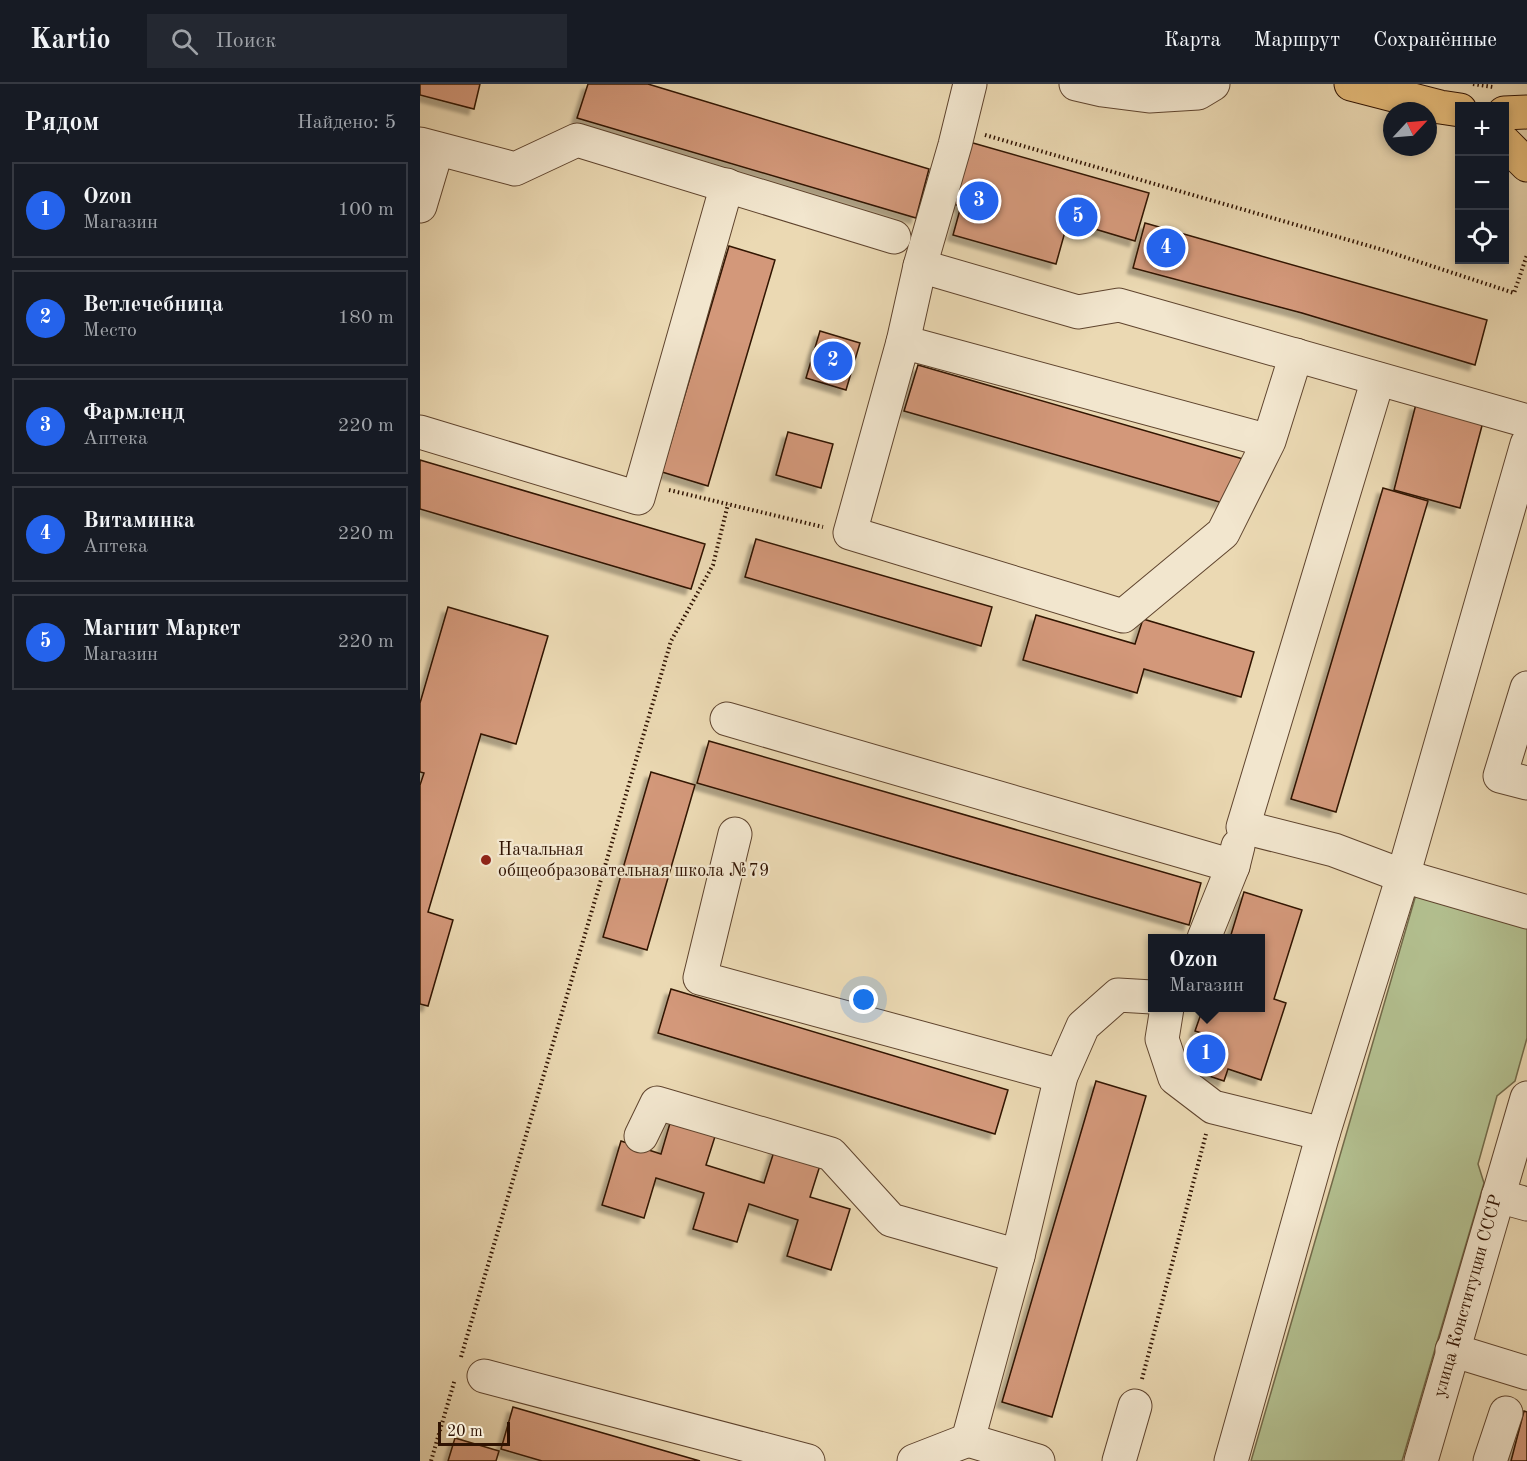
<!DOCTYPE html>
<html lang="ru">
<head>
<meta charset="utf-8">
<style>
  :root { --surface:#171b24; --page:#242831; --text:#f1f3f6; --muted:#9ea1a6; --line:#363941; --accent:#2563eb }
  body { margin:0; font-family:"Old Standard TT",serif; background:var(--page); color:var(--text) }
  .controls { position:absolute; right:18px; top:18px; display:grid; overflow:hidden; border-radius:0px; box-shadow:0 3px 9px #0003 }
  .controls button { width:54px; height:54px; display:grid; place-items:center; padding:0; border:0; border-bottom:2px solid var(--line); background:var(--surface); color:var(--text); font:30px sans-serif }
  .compass { position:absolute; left:963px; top:18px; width:54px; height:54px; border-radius:50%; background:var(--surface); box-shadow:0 3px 9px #0003; rotate:64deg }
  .scale { position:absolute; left:18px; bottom:15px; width:72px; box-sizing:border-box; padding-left:6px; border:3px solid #301302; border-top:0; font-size:16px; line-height:21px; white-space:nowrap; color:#301302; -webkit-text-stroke:4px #f2e6ce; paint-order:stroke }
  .you { position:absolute; left:444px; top:916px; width:21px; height:21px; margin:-15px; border:4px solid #fff; border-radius:50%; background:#1a73e8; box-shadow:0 0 0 9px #1a73e833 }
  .badge { display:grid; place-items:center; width:39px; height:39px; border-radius:50%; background:var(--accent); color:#fff; font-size:20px; font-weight:700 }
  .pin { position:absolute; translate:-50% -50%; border:3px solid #fff; box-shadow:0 2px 6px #0006 }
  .popup { position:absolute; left:728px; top:850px; width:117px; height:78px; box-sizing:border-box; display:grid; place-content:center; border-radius:0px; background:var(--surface); filter:drop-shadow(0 2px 4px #0005); font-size:20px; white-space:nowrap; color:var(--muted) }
  .popup b { font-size:22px; color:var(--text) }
  .popup::after { content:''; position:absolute; left:50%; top:100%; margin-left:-12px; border:12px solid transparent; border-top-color:var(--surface) }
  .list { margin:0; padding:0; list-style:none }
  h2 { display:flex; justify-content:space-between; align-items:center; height:78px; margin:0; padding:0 24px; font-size:26px }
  h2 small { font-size:20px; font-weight:400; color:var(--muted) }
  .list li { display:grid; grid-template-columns:39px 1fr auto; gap:18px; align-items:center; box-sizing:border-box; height:96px; margin:0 12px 12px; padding:0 12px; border:2px solid var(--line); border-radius:0px }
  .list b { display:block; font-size:22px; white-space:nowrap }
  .list p { margin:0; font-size:20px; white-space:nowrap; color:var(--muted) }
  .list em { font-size:20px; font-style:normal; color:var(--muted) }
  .icon { flex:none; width:33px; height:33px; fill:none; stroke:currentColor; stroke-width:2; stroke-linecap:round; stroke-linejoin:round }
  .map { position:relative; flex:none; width:1107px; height:1377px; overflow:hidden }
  header { display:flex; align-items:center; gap:36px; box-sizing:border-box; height:84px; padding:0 30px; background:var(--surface); border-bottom:2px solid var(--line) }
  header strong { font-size:28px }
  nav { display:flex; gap:33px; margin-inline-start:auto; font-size:21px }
  .search { width:420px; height:54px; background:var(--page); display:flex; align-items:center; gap:15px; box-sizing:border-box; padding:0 21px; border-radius:0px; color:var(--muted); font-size:22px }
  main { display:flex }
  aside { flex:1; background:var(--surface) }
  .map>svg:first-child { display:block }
</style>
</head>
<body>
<header>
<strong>Kartio</strong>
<div class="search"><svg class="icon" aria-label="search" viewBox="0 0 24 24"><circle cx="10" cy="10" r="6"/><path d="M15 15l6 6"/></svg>Поиск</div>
<nav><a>Карта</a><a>Маршрут</a><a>Сохранённые</a></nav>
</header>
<main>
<aside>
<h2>Рядом<small>Найдено: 5</small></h2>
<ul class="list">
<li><span class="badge">1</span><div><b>Ozon</b><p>Магазин</p></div><em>100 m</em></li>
<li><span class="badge">2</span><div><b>Ветлечебница</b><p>Место</p></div><em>180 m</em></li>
<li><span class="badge">3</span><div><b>Фармленд</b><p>Аптека</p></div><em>220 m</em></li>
<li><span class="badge">4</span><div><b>Витаминка</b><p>Аптека</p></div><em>220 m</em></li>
<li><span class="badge">5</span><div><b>Магнит Маркет</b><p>Магазин</p></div><em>220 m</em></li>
</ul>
</aside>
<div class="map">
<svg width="1107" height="1377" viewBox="0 0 1107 1377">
  <defs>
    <filter id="shadow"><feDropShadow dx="-5.5" dy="5.5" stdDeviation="1.5" flood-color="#0004"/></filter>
  </defs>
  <rect width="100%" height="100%" fill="#ebd9b3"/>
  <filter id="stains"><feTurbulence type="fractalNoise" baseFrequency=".00333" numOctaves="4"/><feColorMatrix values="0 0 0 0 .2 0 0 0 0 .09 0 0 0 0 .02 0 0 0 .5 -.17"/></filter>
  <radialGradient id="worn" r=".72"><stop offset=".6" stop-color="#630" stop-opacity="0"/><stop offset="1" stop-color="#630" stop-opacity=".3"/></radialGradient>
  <path fill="#b3c090" stroke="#726a49" stroke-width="1.5" d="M997 807 1107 837V954L1095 997 1077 1012 1058 1080 1064 1099 982 1377H831Z"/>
  <g fill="#d3987a" stroke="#301302" stroke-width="1.5" filter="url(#shadow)">
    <path d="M0 0H60L54 25 0 11Z"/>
    <path d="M168 0H228L509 85 496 134 157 34Z"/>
    <path d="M546 57 729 109 715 157 648 137 636 180 533 151 541 122 529 119Z"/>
    <path d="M725 139 1067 236 1055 281 882 229 713 184Z"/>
    <path d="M309 162 355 176 288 402 242 388Z"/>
    <path d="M400 247 440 259 426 306 386 294Z"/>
    <path d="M498 281 823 375 810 421 484 327Z"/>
    <path d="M996 320 1063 338 1040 424 974 406Z"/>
    <path d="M368 348 413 360 401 404 356 391Z"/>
    <path d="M0 376 285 460 271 505 0 425Z"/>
    <path d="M963 404 1008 417 916 728 871 715Z"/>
    <path d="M336 455 572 523 561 562 325 493Z"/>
    <path d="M28 523 128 552 96 660 61 650 8 828 33 836 8 922 0 920V701L4 689 0 688V619Z"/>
    <path d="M616 531 715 560 723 535 834 568 821 613 724 585 717 609 603 576Z"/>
    <path d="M289 657 781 799 769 841 277 699Z"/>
    <path d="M231 688 275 701 227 866 183 853Z"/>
    <path d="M824 808 882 826 854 915 866 919 841 996 808 985 804 997 774 987 785 950 775 947 783 924H840V854H810Z"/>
    <path d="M251 905 588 1006 575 1050 238 949Z"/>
    <path d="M676 997 726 1012 632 1333 582 1318Z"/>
    <path d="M253 1029 298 1043 286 1081 344 1099 357 1058 403 1072 390 1113 430 1125 411 1186 367 1172 378 1136 329 1120 317 1158 273 1145 284 1109 236 1094 224 1134 182 1121 201 1057 241 1070Z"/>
    <path d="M93 1323 280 1377H122L81 1365Z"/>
    <path d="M1104 1327 1107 1328V1377H1091Z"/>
    <path d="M35 1354 79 1367 76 1377H28Z"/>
  </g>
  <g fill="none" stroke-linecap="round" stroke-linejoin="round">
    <defs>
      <g id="minor">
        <path d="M656 0 682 6 729 12 778 9 793 0"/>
        <path d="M0 60 95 85 157 56 474 153"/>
        <path d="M0 122 17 65"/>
        <path d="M500 182 658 228 699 221 1107 337"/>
        <path d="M483 258 500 182 535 61 550 0"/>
        <path d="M958 295 823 743 914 766 983 792 1107 828"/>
        <path d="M0 348 218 414 307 101"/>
        <path d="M849 357 803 449 703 532 430 449 483 258 849 357 876 271"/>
        <path d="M1107 604 1080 692 1107 699"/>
        <path d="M307 635 813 782"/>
        <path d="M315 750 280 894 641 992"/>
        <path d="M784 854 813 782 818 762"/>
        <path d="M747 924 742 955 755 994 793 1023 903 1050"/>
        <path d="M221 1052 237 1019 411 1070 471 1136 598 1172"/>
        <path d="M1078 1112 1107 1120"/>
        <path d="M1032 1266 1107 1289"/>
        <path d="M64 1292 388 1377"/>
        <path d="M494 1377 548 1356"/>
        <path d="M618 1377 548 1356 598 1172 641 992 663 942 698 911 732 913"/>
        <path d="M699 1377 715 1322"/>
        <path d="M811 1377 903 1050 983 792 1107 360"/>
        <path d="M1001 1377 1107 1014"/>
        <path d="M1070 1377 1086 1329"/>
      </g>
      <g id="major">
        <path d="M931 0 1020 23 1040 26"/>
        <path d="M1084 29 1107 28"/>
        <path d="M1084 58 1107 81"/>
      </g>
    </defs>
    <use href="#minor" stroke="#5f442e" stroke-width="35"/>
    <use href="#major" stroke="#301302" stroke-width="35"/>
    <g stroke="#301302" stroke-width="4" stroke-dasharray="1.5 3" stroke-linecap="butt">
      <path d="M1053 0 1073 3"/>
      <path d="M565 51 960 165 1094 209 1107 171"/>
      <path d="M249 406 403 443"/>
      <path d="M41 1273 251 557 293 481 308 420"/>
      <path d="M722 1295 786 1050"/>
      <path d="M11 1377 35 1295"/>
    </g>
    <use href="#minor" stroke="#f2e6ce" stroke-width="33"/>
    <use href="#major" stroke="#e6bc7a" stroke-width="33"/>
  </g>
  <circle fill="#8f2418" stroke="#f2e6ce" stroke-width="2" cx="66" cy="776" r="6"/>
  <g text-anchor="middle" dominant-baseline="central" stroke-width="4.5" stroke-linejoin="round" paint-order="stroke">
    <g font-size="18" fill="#301302" stroke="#f2e6ce" text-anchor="start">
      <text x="78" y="766">Начальная<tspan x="78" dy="21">общеобразовательная школа №79</tspan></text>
    </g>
    <g font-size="18" fill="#301302" stroke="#f2e6ce">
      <text transform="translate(1048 1212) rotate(-74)">улица Конституции СССР</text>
    </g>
  </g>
  <rect width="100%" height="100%" filter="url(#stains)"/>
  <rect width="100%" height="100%" fill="url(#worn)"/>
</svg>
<div class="controls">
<button>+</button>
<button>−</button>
<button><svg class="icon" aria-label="locate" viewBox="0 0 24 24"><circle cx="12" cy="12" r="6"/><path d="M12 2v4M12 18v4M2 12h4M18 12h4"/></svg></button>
</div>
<svg class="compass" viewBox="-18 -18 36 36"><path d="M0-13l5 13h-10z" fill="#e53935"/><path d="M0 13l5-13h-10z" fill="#9ea1a6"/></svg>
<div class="scale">20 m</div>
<div class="you"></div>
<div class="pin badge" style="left:786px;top:970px">1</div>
<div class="popup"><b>Ozon</b>Магазин</div>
<div class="pin badge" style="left:413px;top:277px">2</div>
<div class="pin badge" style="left:559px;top:117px">3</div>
<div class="pin badge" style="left:746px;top:164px">4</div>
<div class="pin badge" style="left:658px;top:133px">5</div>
</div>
</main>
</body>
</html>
